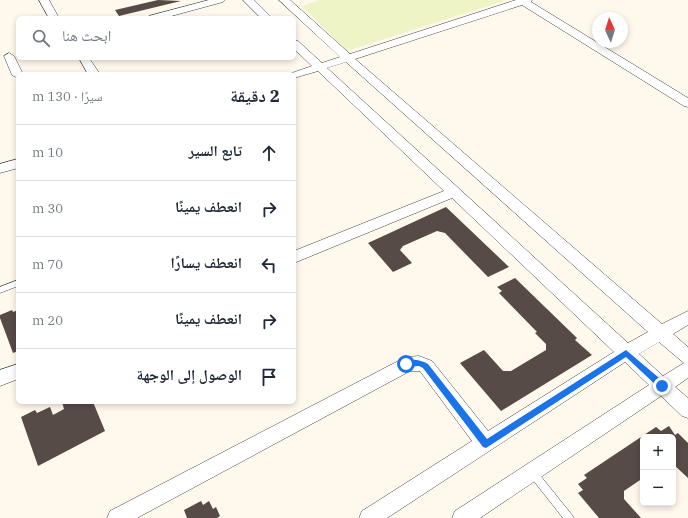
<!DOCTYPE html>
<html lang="ar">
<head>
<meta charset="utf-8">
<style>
  :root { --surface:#fff; --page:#f2f2f3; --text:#1f2937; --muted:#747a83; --line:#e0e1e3 }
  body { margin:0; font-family:"IBM Plex Serif","Noto Naskh Arabic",serif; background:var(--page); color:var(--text); direction:rtl }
  .controls { position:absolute; right:12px; bottom:12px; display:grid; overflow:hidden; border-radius:6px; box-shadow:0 2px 6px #0003 }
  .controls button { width:36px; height:36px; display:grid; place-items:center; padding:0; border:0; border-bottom:1px solid var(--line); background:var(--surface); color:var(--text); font:20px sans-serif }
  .compass { position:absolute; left:592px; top:12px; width:36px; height:36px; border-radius:50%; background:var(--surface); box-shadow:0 2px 6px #0003; rotate:356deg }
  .stop { position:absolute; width:12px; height:12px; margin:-9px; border:3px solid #1a73e8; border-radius:50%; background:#fff }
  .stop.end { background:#1a73e8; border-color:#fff; box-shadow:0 1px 4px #0008 }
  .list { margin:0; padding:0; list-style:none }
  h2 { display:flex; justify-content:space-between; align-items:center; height:52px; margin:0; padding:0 16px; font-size:17px }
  h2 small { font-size:13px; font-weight:400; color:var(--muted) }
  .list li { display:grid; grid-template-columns:26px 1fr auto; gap:12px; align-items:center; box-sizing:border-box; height:56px; padding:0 16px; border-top:1px solid var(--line) }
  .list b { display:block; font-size:15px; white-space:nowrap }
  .list em { font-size:13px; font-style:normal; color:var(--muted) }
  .icon { flex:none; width:22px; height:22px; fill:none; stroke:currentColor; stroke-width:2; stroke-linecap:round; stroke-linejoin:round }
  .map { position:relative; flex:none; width:688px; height:518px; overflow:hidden; direction:ltr }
  .search { position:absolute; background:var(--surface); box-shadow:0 2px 6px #0003; left:16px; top:16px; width:280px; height:44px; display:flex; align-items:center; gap:10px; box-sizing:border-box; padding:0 14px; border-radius:6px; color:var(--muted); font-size:15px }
  .panel { position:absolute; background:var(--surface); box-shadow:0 2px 6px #0003; left:16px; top:72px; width:280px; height:332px; border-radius:6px; direction:rtl }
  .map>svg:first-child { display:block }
</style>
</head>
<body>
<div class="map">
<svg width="688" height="518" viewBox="0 0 688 518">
  <rect width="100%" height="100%" fill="#fff8ed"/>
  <path fill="#eef4c6" d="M320 0H507L347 51 302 6Z"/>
  <g fill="#574b48">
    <path d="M158 0 181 1 119 16 115 10Z"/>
    <path d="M446 207 509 267 488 277 445 233 437 231 403 246 400 250 412 263 393 272 368 243Z"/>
    <path d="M515 278 577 338 575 340 592 355 501 411 460 363 484 350 503 371H511L546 350V344L535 333 537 332 499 293 502 291 497 287Z"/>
    <path d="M12 310 13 312 18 310V351L13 353 0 318V315Z"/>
    <path d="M62 402H93L105 431 38 466 21 417 35 410 37 413 50 407 53 415 64 409Z"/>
    <path d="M669 426 675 435 678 433 688 443V478L673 464V437H643V478L624 491V499L641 518H599L578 493 583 490 578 484 587 478 584 475 656 427 661 431Z"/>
    <path d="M201 501 203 505 209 501 213 509 216 507 220 516 217 518H187L184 510Z"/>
  </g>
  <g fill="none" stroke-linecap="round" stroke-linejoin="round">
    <defs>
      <g id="service">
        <path d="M18 280V286L0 293V287Z"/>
        <path d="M532 468 535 469 572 515 574 518H563L529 475 527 472 529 469Z"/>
      </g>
      <g id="minor">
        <path d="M39 0H49L59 18H49Z"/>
        <path d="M209 0H225L223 2 164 18H148L149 16Z"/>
        <path d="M243 0H254L272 18H261Z"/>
        <path d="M279 0H290L350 54 516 0H532L531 2 688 98V107L684 106 522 5 355 59 662 324 688 311V325L673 334 688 347V378L675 387 688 398V418L682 416 661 396 480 518H452L455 511 649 385 625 362 387 518H359L362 511 472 441 420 371H410L137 518H107L110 511 406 357 419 356 432 361 488 431 614 352 452 198 294 263V251L444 191 318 71 294 78V74H289L312 66 294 49V40L298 41 322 63 340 57ZM346 62 648 332 628 343 327 68ZM659 342 684 363 663 376 639 354Z"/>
        <path d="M9 53 14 56 23 74H18V78L12 75 4 56Z"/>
        <path d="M79 58H89L100 74H88Z"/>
        <path d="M18 159V168L0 173V164Z"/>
        <path d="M18 364V379L0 386V370Z"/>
      </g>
    </defs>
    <use href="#service" stroke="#404040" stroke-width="1"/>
    <use href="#minor" stroke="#404040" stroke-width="1"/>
    <use href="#service" fill="#fff" fill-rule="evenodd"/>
    <use href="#minor" fill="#fff" fill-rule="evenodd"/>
  </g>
  <path fill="#1a73e8" d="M626 350 665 383V388H659L626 357 486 448 483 447 423 368 419 366 406 367 403 364C408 357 421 360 428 364L487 439Z"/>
</svg>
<div class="controls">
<button>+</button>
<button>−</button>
</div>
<svg class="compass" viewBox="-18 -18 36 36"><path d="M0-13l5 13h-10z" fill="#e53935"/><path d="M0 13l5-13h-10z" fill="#747a83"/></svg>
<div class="stop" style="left:406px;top:364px"></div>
<div class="stop end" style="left:662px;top:386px"></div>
<div class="search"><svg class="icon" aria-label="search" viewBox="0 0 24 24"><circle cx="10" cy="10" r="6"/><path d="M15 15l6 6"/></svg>ابحث هنا</div>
<section class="panel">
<h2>2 دقيقة<small>سيرًا · 130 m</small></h2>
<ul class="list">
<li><svg class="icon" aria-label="ahead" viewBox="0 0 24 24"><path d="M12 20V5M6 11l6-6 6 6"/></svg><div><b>تابع السير</b></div><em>10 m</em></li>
<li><svg class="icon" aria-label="right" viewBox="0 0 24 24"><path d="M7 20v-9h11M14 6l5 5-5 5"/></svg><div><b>انعطف يمينًا</b></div><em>30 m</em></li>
<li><svg class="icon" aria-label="left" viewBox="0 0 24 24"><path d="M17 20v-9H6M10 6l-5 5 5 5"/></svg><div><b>انعطف يسارًا</b></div><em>70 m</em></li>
<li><svg class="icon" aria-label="right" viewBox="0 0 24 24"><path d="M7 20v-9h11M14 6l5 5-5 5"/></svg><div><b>انعطف يمينًا</b></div><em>20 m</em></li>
<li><svg class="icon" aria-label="arrive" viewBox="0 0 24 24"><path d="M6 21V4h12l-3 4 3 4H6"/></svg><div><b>الوصول إلى الوجهة</b></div></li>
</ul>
</section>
</div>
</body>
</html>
